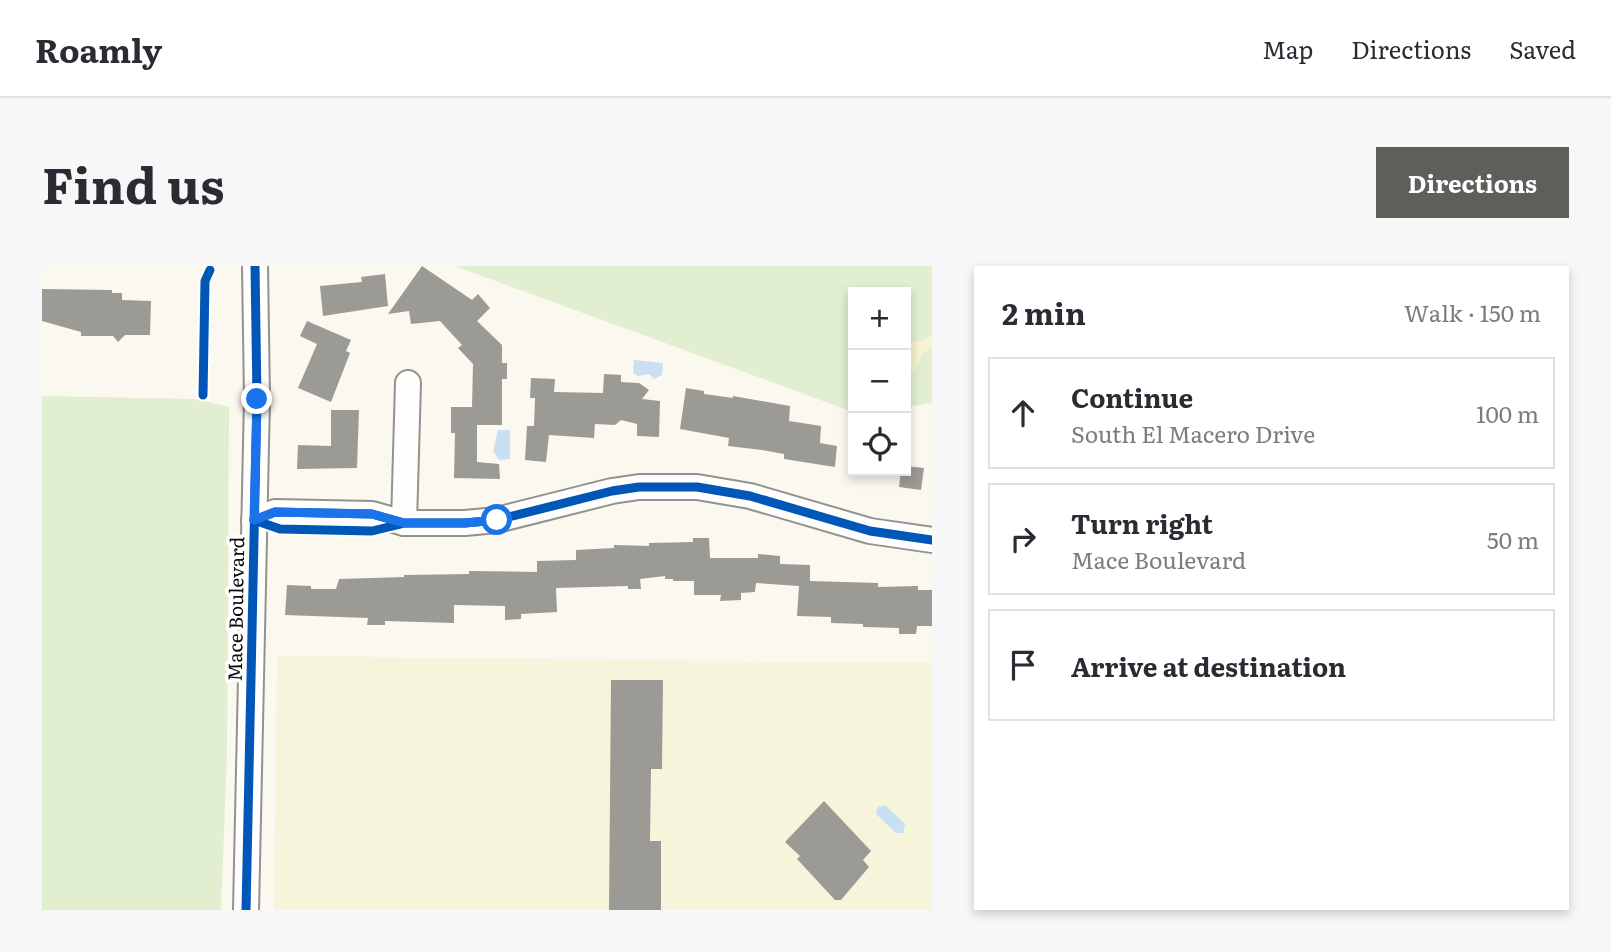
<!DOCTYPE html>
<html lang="en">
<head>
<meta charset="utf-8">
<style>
  :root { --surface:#fff; --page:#f7f7f7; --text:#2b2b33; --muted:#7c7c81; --line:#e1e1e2; --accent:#5f5e5b }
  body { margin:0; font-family:Literata,serif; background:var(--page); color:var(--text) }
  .controls { position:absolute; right:21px; top:21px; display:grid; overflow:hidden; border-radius:0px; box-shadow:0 4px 10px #0003 }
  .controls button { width:63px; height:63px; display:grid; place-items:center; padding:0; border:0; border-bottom:2px solid var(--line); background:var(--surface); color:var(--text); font:35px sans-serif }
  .stop { position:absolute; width:21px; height:21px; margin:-16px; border:5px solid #1a73e8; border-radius:50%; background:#fff }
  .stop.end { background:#1a73e8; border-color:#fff; box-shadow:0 2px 7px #0008 }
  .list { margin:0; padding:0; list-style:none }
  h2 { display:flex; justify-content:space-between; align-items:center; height:91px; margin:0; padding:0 28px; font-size:30px }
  h2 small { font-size:23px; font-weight:400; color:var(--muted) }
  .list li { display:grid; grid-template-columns:46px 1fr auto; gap:21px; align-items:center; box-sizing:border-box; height:112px; margin:0 14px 14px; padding:0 14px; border:2px solid var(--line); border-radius:0px }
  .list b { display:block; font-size:26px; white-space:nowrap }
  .list p { margin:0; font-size:23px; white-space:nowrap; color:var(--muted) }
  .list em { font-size:23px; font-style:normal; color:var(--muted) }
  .icon { flex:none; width:38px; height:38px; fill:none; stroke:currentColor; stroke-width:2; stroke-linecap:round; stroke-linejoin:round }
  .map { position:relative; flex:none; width:890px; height:644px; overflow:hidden; border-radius:0px }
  header { display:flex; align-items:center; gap:42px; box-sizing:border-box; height:98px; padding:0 35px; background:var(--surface); border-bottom:2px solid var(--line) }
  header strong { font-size:33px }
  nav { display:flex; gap:38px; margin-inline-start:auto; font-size:24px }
  .intro { display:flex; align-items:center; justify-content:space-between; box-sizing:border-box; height:168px; padding:0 42px }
  h1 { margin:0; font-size:49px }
  .button { padding:18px 32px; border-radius:0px; background:var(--accent); color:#fff; font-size:24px; font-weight:700 }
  main { display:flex; gap:42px; padding:0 42px }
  aside { flex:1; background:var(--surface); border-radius:0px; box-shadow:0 4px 10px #0003 }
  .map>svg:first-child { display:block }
</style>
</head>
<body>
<header>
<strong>Roamly</strong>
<nav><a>Map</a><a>Directions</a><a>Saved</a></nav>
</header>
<div class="intro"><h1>Find us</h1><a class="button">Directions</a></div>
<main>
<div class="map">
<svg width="890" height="644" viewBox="0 0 890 644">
  <rect width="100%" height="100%" fill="#faf8ef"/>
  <path fill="#f6f5dc" d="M235 390 890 397V644H232Z"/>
  <g fill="#e1eed0">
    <path d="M413 0H890V137L864 141V26H811V146Z"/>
    <path d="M0 130 153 133 187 141 185 489 179 644H0Z"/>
  </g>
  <path fill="#f8f2d1" d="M890 70V82L881 87 872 106 864 105V76H876Z"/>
  <g fill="#c8e0f2">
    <path d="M592 94 621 97 620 109 612 113 607 108 596 110 591 107Z"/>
    <path d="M456 164H468V193L457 194 451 185Z"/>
    <path d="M843 539 863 558 861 567H854L834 548 836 541Z"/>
  </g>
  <g fill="#9c9a95">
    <path d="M380 0 430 34 436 28 448 42 435 55 460 79V97H465V113H460V159H435V196L457 198 458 213 412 212 413 167H409V141H430L431 98 416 82 420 79 398 55 369 58 367 45 346 48Z"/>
    <path d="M343 8 346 40 281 50 278 20 320 16 319 11Z"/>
    <path d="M0 23 70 24V27H80V34L109 35 108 69H83L76 76 71 70H39V66L0 55Z"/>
    <path d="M265 55 309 74 304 85 308 87 289 136 256 122 275 78 258 70Z"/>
    <path d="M562 108 579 109V116L597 117 607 124 600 133 618 135 617 171 595 170V158L579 154 573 159 553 158 552 172 507 169 504 196 483 194 485 160H492L493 132H488L489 112 513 113 512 126 561 127Z"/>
    <path d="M644 122 662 125V128L691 132V130L748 140 747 155 779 160 778 177 795 180 793 201 742 193V188L720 184 686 180 687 172 638 163Z"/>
    <path d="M289 144H317L315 202 255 203 256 179 289 180Z"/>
    <path d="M864 200 882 202 879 224 857 221 859 205H864Z"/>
    <path d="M651 272H667L668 292H716V288L738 290V298L768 299V315L836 317V321L876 320V324H890V360H875L874 368H857V362L821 361V358L789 357V351L755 350 757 320 714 317 713 326 699 327V334L678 335 679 329H652V315H631V313H623V310L598 313 599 323H586V320L514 322 515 346 479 348V353L463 354V340L412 339V357L343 355V359H325L326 352 243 349 245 319 269 320V323H294L297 313 362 311V309L427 308V305L495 306V295L534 294V284L572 282V279L607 280V277L651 276Z"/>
    <path d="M569 414H621L620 503H609L608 575H619V644H567Z"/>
    <path d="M782 535 829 585 821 594 827 601 799 634H793L755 593 758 590 743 576Z"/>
  </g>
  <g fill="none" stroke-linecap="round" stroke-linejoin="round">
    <defs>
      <g id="minor">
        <path d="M212 254 233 246 330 248 362 257H423L455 254 570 225 597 221H655L708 230 828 265 890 274"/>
        <path d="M362 257 366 117"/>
        <path d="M204 644 215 133 213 0"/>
      </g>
    </defs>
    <use href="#minor" stroke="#93928e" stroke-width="28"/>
    <use href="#minor" stroke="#fefefd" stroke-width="24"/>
    <defs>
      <g id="cycleway">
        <path d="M161 129 163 15 168 4"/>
        <path d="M212 254 233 246 330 248 362 257H423L455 254 570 225 597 221H655L708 230 828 265 890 274"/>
        <path d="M212 254 238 263 330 265 359 258"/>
        <path d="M204 644 215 133 213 0"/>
      </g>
    </defs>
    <use href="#cycleway" stroke="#fff" stroke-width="13"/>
    <use href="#cycleway" stroke="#0057b8" stroke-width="9"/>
  </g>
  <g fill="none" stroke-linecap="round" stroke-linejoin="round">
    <path stroke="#1a73e8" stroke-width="9" d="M215 133 212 254 233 246 330 248 362 257H423L455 254"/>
  </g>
  <g text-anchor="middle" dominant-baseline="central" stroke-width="7" stroke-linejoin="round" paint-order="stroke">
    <g font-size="19" fill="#0b0b0b" stroke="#fff">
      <text transform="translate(193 343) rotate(-89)">Mace Boulevard</text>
    </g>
  </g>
</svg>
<div class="controls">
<button>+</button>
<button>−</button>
<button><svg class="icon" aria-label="locate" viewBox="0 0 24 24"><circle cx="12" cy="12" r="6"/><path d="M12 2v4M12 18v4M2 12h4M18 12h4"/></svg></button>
</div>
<div class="stop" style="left:455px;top:254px"></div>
<div class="stop end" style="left:215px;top:133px"></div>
</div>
<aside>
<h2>2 min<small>Walk · 150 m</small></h2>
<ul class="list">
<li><svg class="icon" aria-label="ahead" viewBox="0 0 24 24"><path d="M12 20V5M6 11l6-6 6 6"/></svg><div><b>Continue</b><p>South El Macero Drive</p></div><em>100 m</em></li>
<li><svg class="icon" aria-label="right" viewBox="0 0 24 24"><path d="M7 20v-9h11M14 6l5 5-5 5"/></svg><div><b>Turn right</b><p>Mace Boulevard</p></div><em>50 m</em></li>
<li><svg class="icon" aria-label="arrive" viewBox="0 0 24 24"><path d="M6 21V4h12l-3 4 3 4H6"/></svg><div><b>Arrive at destination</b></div></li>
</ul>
</aside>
</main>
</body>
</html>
